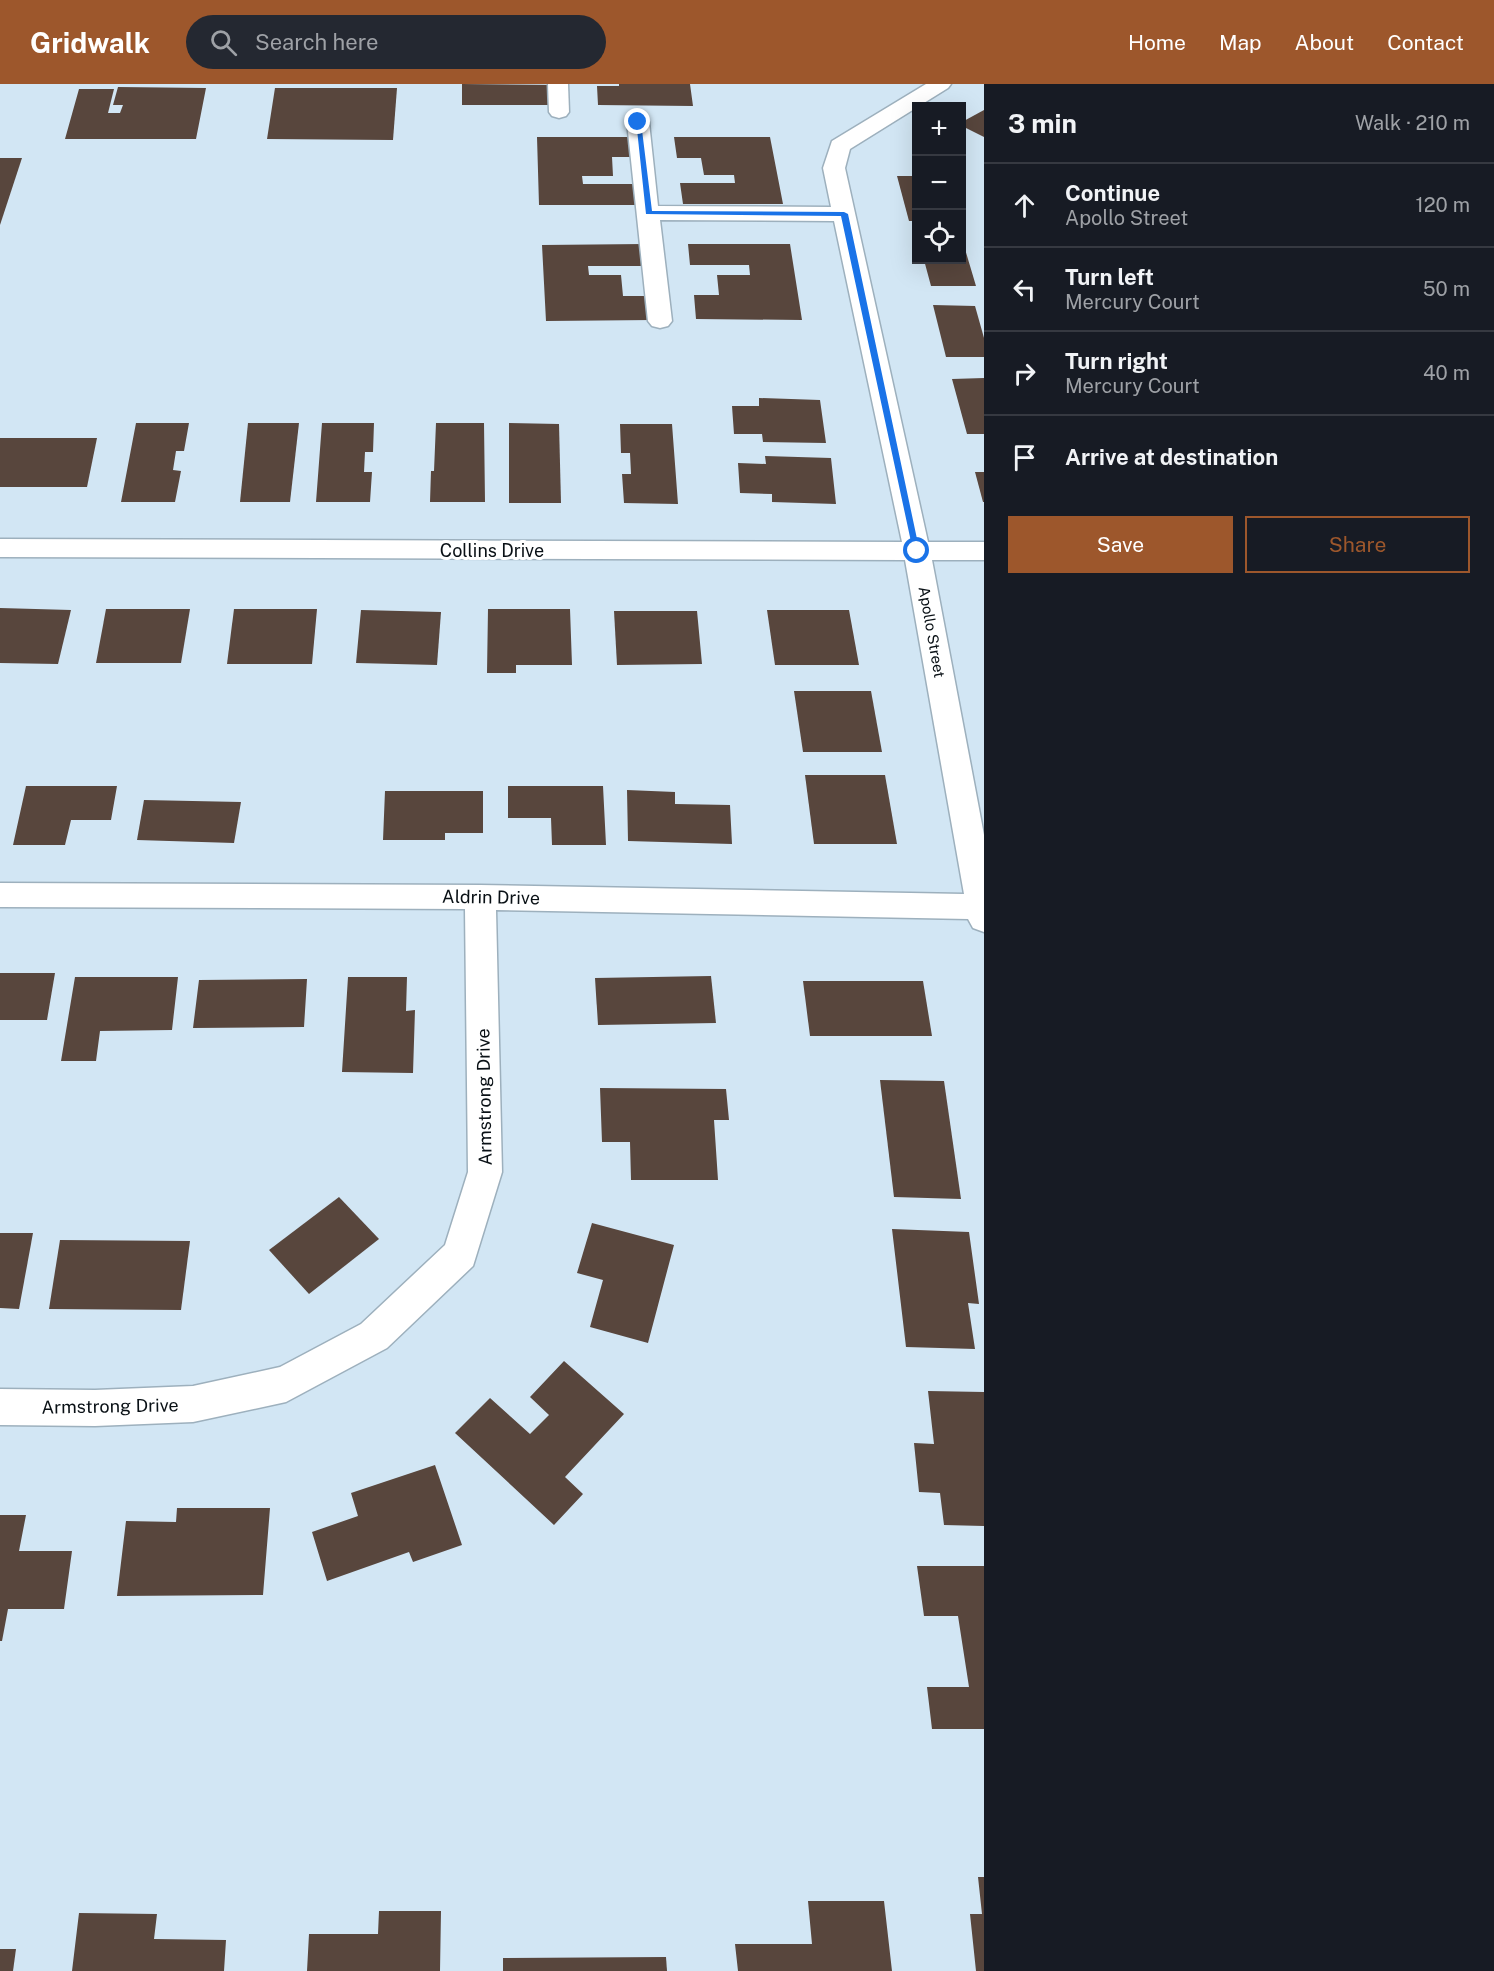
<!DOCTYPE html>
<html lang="en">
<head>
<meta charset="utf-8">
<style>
  :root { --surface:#171b24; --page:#242831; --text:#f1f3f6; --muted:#9ea1a6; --line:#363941; --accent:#9d572c }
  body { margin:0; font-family:"Public Sans",sans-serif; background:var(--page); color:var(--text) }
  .controls { position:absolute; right:18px; top:18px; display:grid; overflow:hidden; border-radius:0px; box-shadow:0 6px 24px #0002 }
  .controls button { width:54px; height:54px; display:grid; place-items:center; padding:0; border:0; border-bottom:2px solid var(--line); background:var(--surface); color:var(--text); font:30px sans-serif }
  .stop { position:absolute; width:18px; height:18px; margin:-14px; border:4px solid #1a73e8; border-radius:50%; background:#fff }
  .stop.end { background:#1a73e8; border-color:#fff; box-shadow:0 2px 6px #0008 }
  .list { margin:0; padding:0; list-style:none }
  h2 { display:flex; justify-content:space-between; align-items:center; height:78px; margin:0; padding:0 24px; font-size:26px }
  h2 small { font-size:20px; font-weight:400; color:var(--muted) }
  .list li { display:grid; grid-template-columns:39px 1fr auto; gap:18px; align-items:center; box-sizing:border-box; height:84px; padding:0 24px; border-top:2px solid var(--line) }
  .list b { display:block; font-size:22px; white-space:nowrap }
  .list p { margin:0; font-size:20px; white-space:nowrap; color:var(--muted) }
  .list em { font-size:20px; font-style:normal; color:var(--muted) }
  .actions { display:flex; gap:12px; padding:18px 24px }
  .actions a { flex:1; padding:14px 0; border:2px solid var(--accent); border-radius:0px; text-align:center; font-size:21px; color:var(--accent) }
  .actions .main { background:var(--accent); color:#fff }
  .icon { flex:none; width:33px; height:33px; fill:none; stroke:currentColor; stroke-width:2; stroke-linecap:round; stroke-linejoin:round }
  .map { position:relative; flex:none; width:984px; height:1887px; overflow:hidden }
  header { display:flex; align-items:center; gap:36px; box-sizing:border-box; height:84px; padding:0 30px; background:var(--accent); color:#fff }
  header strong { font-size:28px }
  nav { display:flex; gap:33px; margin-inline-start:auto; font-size:21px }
  .search { width:420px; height:54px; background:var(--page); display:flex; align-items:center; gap:15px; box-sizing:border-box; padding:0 21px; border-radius:33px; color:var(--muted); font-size:22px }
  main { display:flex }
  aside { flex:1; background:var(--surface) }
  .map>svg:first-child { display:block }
</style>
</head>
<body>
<header>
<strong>Gridwalk</strong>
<div class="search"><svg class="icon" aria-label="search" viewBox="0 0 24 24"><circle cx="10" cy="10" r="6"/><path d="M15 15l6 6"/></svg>Search here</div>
<nav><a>Home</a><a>Map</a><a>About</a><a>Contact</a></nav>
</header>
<main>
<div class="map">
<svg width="984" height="1887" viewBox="0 0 984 1887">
  <rect width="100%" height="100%" fill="#d2e6f4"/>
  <g fill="#58463d">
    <path d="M462 0 558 1 559 21H462Z"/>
    <path d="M619 0H690L693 22 598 21 597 2H619Z"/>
    <path d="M118 3 206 4 196 55H65L79 5H114L108 29H120L123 21H113Z"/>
    <path d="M275 4H397L393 56 267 55Z"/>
    <path d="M984 26V53L962 42V38Z"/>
    <path d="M537 53H634L636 73H612L613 92H582L583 100H639L640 121H539Z"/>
    <path d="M674 53H770L783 120H683L680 99H735L734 91H704L701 74H677Z"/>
    <path d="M0 74H22L0 141Z"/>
    <path d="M897 92H916V137H909Z"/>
    <path d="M962 155 976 202H931L924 176H962Z"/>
    <path d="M644 160 646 182H588L589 191H621L623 212H650L653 236 546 237 542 161Z"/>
    <path d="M688 160H790L802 236 696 235 694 211H719L717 191H750L749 181H690Z"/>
    <path d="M933 221 975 222 984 254V273H946Z"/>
    <path d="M984 294V350H967L952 295Z"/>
    <path d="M759 314 820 316 826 359 763 358 762 350H734L732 322H759Z"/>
    <path d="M136 339H189L184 367H176L173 386 181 387 175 418H121Z"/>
    <path d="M248 339H299L290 418H240Z"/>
    <path d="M322 339H374L373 368H365L364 388H372L370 418H316Z"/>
    <path d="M436 339H484L485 418H430L431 387H434Z"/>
    <path d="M509 339 559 340 561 419H509Z"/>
    <path d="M620 340H672L678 420 624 419 622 390H631L630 369H621Z"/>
    <path d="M0 354H97L87 403H0Z"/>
    <path d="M765 372 831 374 836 420 772 418V410L740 409 738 379 766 380Z"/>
    <path d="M975 388H984V418H983Z"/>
    <path d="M0 524 71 526 58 580 0 579Z"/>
    <path d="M106 525H190L181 579H96Z"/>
    <path d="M234 525H317L312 580H227Z"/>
    <path d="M488 525H570L572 581H516V589H487Z"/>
    <path d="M361 526 441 528 437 581 356 579Z"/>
    <path d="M767 526H849L859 581H775Z"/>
    <path d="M614 527H697L702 580 617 581Z"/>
    <path d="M794 607H871L882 668H803Z"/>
    <path d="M805 691H885L897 760H814Z"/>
    <path d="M26 702H117L111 736H71L65 761H13Z"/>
    <path d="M508 702H603L606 761H552L551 734H508Z"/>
    <path d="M627 706 675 708V720L730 721 732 760 628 757Z"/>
    <path d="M385 707H483V749H445V756H383Z"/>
    <path d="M144 716 241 718 234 759 137 756Z"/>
    <path d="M0 889H55L47 936H0Z"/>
    <path d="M711 892 716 939 598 941 595 894Z"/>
    <path d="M75 893H178L172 946 100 947 96 977H61Z"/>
    <path d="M348 893H407L406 927 415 926 413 989 342 988Z"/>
    <path d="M307 895 304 943 193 944 199 896Z"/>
    <path d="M803 897H923L932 952H810Z"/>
    <path d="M880 996 944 997 961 1115 894 1113Z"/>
    <path d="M600 1004 726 1005 729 1036H714L718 1096H631L630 1058H602Z"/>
    <path d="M339 1113 379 1155 309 1210 269 1166Z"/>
    <path d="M592 1139 674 1161 648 1259 590 1243 603 1196 577 1189Z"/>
    <path d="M892 1145 969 1148 979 1220 968 1219 975 1265 906 1263Z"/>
    <path d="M0 1149H33L19 1225 0 1224Z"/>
    <path d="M60 1156 190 1157 181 1226 49 1225Z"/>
    <path d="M564 1277 624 1330 565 1393 583 1410 554 1441 455 1349 490 1314 530 1350 549 1331 530 1313Z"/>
    <path d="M928 1307 984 1308V1442L944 1441 940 1409 919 1408 914 1359 934 1360Z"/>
    <path d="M435 1381 462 1461 413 1478 409 1468 327 1497 312 1448 358 1432 351 1409Z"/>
    <path d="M177 1424H270L263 1511 117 1512 126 1437 176 1438Z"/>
    <path d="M0 1431H26L19 1467H72L64 1525H8L2 1557H0Z"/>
    <path d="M917 1482H984V1645H932L927 1603H969L958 1532H924Z"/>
    <path d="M978 1793H984V1887H976L970 1830H982Z"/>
    <path d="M808 1817H884L892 1887H738L735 1860H812Z"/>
    <path d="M379 1827H441L440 1887H307L309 1850H378Z"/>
    <path d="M79 1829 157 1830 154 1855 226 1856 224 1887H72Z"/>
    <path d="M0 1865H16L13 1887H0Z"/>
    <path d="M666 1873 667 1887H503V1874Z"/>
  </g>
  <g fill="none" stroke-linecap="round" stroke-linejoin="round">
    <defs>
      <g id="minor">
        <path d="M548 0H568L569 28 566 32 559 34 552 32 549 28Z"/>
        <path d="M926 0H951L948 4 850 65 845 84 928 458H984V476H932L984 751V848L973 844 968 835 496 826 502 1088 473 1182 387 1264 286 1318 193 1338 95 1342 0 1341V1305L95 1306 193 1302 280 1283 361 1240 445 1161 468 1088 465 825 0 823V799L480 801 964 810 905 476 0 473V455L902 458 834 137 660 136 672 237 668 242 660 244 652 242 648 237 627 38 631 34 638 32 645 34 649 38 658 122 831 123 823 84 832 57Z"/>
      </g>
    </defs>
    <use href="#minor" stroke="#9db0bd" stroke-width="3"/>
    <use href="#minor" fill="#fff" fill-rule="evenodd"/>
  </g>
  <path fill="#1a73e8" d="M636 36 641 38 652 127 844 128 848 130 920 469 913 467 841 132 646 130Z"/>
  <g text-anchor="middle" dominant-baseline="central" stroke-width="6" stroke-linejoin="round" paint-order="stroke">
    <g font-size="15" fill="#091015" stroke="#fff">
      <text transform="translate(932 548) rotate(80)">Apollo Street</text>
    </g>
    <g font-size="18" fill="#091015" stroke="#fff">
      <text x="492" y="466">Collins Drive</text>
      <text transform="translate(491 813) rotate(1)">Aldrin Drive</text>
      <text transform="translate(484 1013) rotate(-91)">Armstrong Drive</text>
      <text transform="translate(110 1322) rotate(-1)">Armstrong Drive</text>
    </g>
  </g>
</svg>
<div class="controls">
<button>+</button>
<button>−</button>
<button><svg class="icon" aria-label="locate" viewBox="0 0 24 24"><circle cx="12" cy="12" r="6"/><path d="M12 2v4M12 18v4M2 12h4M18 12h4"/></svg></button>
</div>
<div class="stop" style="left:917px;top:467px"></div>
<div class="stop end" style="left:638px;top:38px"></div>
</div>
<aside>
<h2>3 min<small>Walk · 210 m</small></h2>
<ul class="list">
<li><svg class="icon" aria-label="ahead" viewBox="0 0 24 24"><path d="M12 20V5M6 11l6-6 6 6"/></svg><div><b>Continue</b><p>Apollo Street</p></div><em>120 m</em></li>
<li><svg class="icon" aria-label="left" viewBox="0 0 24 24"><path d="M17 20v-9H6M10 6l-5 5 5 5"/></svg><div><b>Turn left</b><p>Mercury Court</p></div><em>50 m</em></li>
<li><svg class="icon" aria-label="right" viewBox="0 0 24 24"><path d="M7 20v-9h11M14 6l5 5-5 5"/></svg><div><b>Turn right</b><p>Mercury Court</p></div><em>40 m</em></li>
<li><svg class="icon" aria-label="arrive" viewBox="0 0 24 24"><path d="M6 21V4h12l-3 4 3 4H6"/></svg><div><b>Arrive at destination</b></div></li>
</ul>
<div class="actions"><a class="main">Save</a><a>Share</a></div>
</aside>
</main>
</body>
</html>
